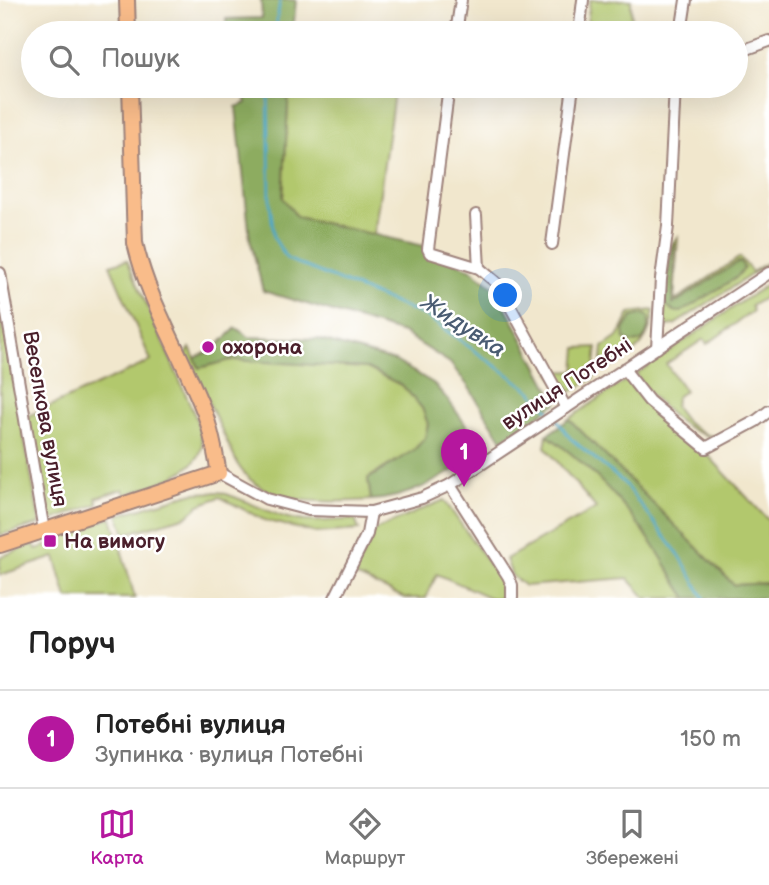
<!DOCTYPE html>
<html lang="uk">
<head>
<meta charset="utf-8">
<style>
  :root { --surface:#fff; --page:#f2f2f2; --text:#222; --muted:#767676; --line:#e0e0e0; --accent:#b5179e }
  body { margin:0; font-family:"Balsamiq Sans",sans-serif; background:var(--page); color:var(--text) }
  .you { position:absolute; left:506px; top:296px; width:24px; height:24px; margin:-18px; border:5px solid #fff; border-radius:50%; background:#1a73e8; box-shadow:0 0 0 10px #1a73e833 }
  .badge { display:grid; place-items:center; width:46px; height:46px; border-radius:50%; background:var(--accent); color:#fff; font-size:23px; font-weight:700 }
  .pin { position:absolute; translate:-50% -58px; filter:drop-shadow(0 2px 4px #0008) }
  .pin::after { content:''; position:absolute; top:37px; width:24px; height:21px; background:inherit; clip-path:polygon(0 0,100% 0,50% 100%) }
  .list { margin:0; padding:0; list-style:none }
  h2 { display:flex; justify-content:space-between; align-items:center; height:91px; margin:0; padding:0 28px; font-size:30px }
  h2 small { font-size:23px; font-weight:400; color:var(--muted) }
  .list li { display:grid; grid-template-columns:46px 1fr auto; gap:21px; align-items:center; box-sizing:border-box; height:98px; padding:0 28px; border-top:2px solid var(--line) }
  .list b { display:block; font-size:26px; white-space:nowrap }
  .list p { margin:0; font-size:23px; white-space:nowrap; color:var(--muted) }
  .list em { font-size:23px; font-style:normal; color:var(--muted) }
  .icon { flex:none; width:38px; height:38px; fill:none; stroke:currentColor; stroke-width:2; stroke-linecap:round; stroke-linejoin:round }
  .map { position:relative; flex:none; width:769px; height:598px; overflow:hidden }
  .search { position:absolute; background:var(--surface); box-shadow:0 7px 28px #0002; left:21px; right:21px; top:21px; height:77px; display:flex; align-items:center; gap:18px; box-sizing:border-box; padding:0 24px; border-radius:38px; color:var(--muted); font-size:26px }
  .sheet { height:189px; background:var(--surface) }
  nav { display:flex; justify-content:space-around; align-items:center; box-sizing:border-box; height:98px; border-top:2px solid var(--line); background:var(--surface); font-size:19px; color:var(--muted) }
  nav a { display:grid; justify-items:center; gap:4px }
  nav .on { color:var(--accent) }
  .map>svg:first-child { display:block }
</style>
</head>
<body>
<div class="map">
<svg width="769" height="598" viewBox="0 0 769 598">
  <rect width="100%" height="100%" fill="#fff"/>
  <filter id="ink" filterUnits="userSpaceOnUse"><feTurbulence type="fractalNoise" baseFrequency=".0143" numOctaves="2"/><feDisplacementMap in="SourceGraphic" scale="14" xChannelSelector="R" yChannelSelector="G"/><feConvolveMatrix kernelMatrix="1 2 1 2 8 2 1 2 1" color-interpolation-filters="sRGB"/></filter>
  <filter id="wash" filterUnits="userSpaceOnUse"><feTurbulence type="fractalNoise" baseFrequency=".00686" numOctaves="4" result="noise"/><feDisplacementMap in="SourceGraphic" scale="28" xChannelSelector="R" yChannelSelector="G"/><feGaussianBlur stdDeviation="1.57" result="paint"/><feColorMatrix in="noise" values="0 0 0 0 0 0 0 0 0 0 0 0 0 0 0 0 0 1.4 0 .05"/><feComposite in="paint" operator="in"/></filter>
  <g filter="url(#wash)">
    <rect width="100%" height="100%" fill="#f1e7cd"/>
    <g fill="#b2c86d" stroke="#7e744c" stroke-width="2">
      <path d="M590 0H631L632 32 586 33Z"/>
      <path d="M289 86H395L374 235 297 217 283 199Z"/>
      <path d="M678 237 674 301 740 257 752 272 769 261V263L674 325 667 326 662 316 670 245Z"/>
      <path d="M127 260 196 418C198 426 202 437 202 445 200 474 148 486 125 495L123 489 96 498 98 504 47 522 28 416 151 361 110 265Z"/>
      <path d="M769 283V295L751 306 753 311 707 344 704 339 666 364 685 391 676 397 675 407 687 423 707 435 719 437C686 437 653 400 636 374Z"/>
      <path d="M0 307 40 524 0 535Z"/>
      <path d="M654 310C648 349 635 351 604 371L601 369 603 347 619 336 630 313Z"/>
      <path d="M597 347 594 378 569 393 560 390 551 372 575 371 577 348Z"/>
      <path d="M190 348 199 367 231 359 367 368 403 386 422 408 428 424 425 438 414 450 368 478 371 500C327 502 265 508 238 465L186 354Z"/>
      <path d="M626 380 646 404 707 454 769 521V583L734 585 569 419Z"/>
      <path d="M547 435C589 465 623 501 652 543 665 561 674 581 687 598H646L628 578 525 586 512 576 506 559 596 508 545 447Z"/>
      <path d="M219 492C243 498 264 511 288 518 309 524 333 520 355 519L359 530 316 533 264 520 220 497 199 505 187 516 125 534 118 515 193 493Z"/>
      <path d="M444 500 510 594 508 598H491L437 574 426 598H405L353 575 375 530Z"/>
      <path d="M112 517 135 598H67L55 557 0 575V557L34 544 36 549 64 541 63 535Z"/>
    </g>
    <g fill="#8dac60" stroke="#6c6646" stroke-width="2">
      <path d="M261 0H296L293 33H227L226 19 262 18Z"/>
      <path d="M229 86H289L283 198 297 217 424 246 472 270 496 289 557 403 502 440 468 386 450 363 403 333 263 291 250 239 236 107 247 103 242 88 234 90Z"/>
      <path d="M675 243 673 304 738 262H741L744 268 736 278 681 312C673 312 666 308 665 300L672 247Z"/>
      <path d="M644 314 649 317C649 333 644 349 625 340L624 330 632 317Z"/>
      <path d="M236 328 249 337 318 339 395 361 433 383 449 401 484 451C448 474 414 498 371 500L368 479 414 450 425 438 428 424 422 408 403 386 367 368 231 360 199 368 195 358 214 349Z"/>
      <path d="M569 419 734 585 769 583V598H687C674 581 665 561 652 543 623 501 589 465 547 435Z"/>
    </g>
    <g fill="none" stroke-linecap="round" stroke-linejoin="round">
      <g stroke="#4aa7c8" stroke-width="2.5">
        <path d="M275 33 280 0"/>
        <path d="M268 86 270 203 274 238 287 259 426 316 531 391 551 413"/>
        <path d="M556 418 570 438 623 482 680 556 704 598"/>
      </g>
    </g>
  </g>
  <g filter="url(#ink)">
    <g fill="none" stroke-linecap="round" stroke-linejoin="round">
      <defs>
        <g id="minor">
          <path d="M456 33 461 0"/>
          <path d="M579 33 583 0"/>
          <path d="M681 33 686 0"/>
          <path d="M736 53 769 41"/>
          <path d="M449 86 428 249 430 253 479 268 498 284 566 408"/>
          <path d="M476 215 479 268"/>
          <path d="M552 244 573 86"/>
          <path d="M0 273 44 531"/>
          <path d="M657 348 661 279 668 226 675 86"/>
          <path d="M624 369 649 401 706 448 756 421 769 411"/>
          <path d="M219 473 267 499 309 510 371 512 422 498 450 485 769 273"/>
          <path d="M450 485 508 576 512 585V598"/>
          <path d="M335 598 367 534 371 512"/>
        </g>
        <g id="major">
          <path d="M127 0 128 33"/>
          <path d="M0 545 219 473C215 453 212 433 205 414 183 356 149 304 135 243L130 86"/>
        </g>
      </defs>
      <use href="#minor" stroke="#9e837c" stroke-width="14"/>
      <use href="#major" stroke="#9e837c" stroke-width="18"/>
      <use href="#minor" stroke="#fff" stroke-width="10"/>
      <use href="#major" stroke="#f9bc8a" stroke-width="14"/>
    </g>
  </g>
  <g fill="#b5179e" stroke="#fff" stroke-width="2.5">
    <circle cx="208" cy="347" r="7"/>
    <rect x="43" y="534" width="14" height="14" rx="3.5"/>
  </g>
  <g text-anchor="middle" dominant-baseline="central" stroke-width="5" stroke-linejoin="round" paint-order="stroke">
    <g font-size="21" font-weight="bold" fill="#4a1f2b" stroke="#fff" text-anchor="start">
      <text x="222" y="347">охорона</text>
      <text x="64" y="541">На вимогу</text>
    </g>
    <g font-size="21" fill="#4a1f2b" stroke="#fff">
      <text transform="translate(567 384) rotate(-33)">вулиця Потебні</text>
      <text transform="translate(45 419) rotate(80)">Веселкова вулиця</text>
    </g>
    <g font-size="23" font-style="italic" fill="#4a5c72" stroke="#fff">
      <text transform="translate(463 326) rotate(33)">Жидувка</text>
    </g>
  </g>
</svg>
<div class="you"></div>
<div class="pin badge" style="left:464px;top:487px">1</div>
<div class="search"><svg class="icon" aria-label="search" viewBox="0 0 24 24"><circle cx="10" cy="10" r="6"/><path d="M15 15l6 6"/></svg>Пошук</div>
</div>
<section class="sheet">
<h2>Поруч<small></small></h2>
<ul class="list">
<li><span class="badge">1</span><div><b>Потебні вулиця</b><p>Зупинка · вулиця Потебні</p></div><em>150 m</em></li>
</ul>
</section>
<nav>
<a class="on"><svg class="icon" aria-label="map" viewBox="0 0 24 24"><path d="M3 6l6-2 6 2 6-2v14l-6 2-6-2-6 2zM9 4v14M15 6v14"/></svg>Карта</a>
<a><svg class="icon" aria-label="directions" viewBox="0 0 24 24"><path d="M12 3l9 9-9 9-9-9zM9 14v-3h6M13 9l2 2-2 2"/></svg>Маршрут</a>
<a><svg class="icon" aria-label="saved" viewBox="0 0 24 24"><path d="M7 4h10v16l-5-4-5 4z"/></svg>Збережені</a>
</nav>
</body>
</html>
